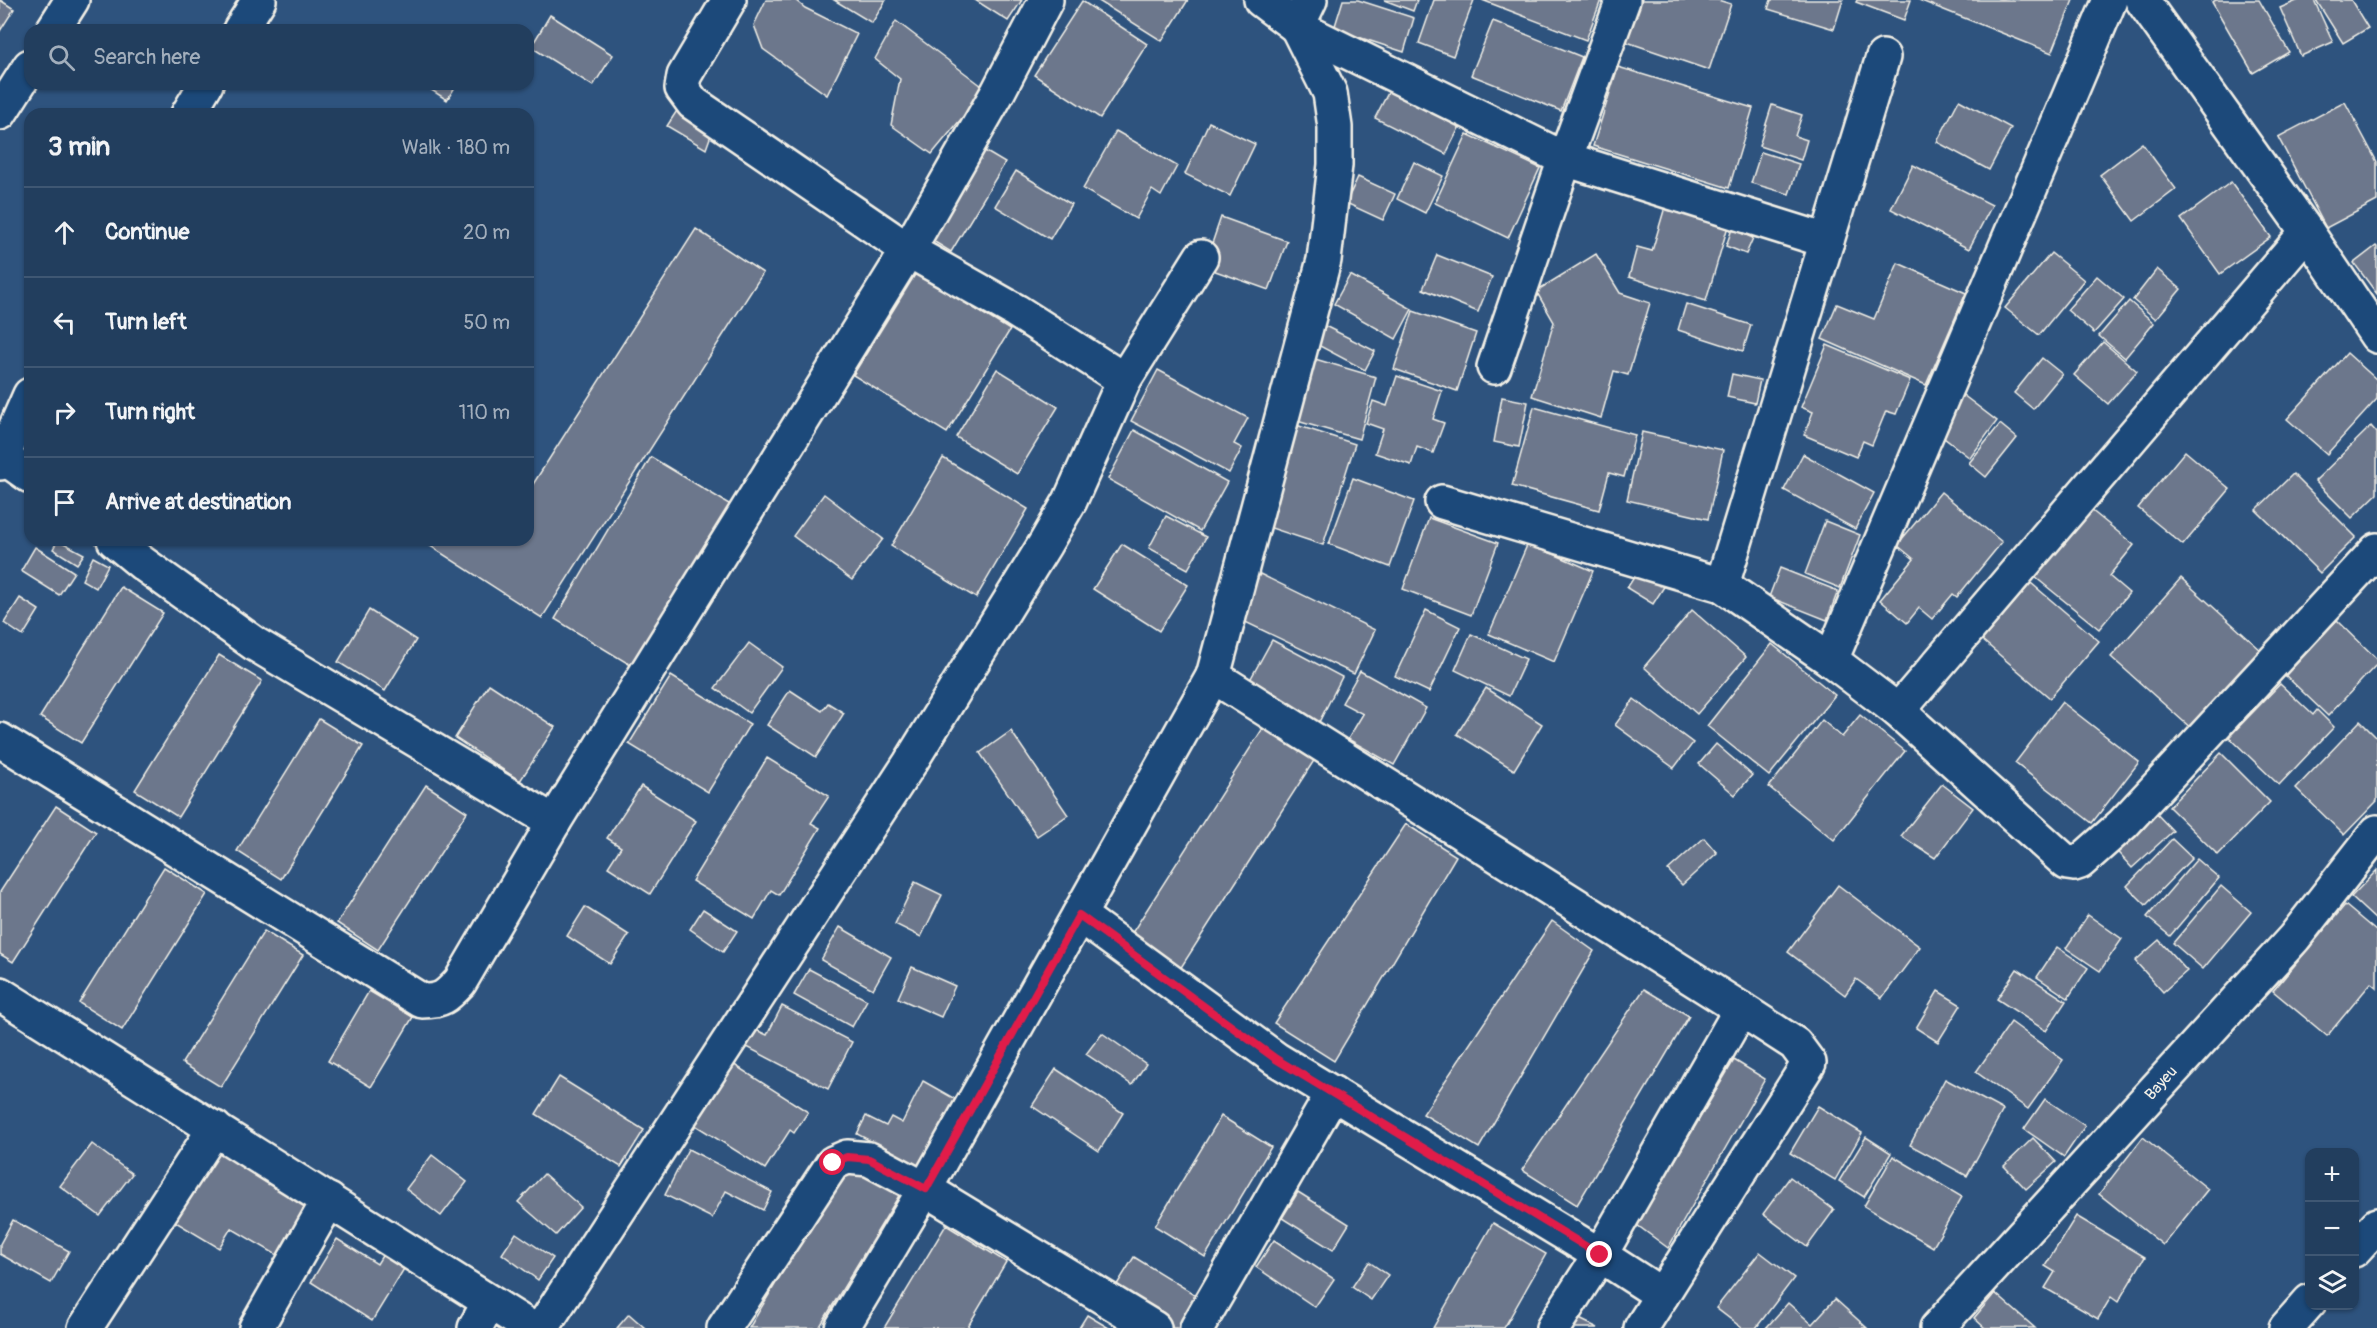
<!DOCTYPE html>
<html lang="en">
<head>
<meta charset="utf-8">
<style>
  :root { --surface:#223e5e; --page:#2a4564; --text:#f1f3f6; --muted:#a2aebc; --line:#3f5773 }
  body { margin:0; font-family:Pangolin,sans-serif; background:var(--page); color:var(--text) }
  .controls { position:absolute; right:18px; bottom:18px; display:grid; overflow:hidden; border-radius:12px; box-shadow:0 2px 4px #0004 }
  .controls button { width:54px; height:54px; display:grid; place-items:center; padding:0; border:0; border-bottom:2px solid var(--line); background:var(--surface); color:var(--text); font:30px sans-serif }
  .stop { position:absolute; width:18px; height:18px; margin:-14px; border:4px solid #e11d48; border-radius:50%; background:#fff }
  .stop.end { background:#e11d48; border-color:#fff; box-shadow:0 2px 6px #0008 }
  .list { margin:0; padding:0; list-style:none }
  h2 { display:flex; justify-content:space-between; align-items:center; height:78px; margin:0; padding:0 24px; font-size:26px }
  h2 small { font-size:20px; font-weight:400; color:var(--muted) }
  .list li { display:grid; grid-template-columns:39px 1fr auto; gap:18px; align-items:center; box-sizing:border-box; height:90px; padding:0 24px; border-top:2px solid var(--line) }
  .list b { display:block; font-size:22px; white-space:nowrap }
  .list em { font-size:20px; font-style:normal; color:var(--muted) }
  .icon { flex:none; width:33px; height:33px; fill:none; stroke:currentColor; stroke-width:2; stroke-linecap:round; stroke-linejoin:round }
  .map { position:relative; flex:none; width:2377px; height:1328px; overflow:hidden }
  .search { position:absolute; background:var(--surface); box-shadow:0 2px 4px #0004; left:24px; top:24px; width:510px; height:66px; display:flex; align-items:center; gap:15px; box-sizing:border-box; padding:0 21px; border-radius:18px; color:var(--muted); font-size:22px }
  .panel { position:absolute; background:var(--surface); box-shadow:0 2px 4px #0004; left:24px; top:108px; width:510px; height:438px; border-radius:18px }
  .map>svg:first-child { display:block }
</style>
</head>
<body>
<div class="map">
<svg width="2377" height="1328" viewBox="0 0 2377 1328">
  <rect width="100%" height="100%" fill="#2e537e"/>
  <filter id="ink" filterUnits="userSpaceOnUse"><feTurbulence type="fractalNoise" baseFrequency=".0167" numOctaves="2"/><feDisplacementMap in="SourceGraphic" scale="12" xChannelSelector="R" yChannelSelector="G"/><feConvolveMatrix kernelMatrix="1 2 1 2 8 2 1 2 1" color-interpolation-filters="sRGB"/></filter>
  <g filter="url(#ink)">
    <g fill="#6c778c" stroke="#f4f1e8" stroke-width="1.5">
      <path d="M0 0 14 9 0 31Z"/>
      <path d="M766 0H795L805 8 857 34 827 95 763 49 754 25Z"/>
      <path d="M834 0H886L872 23Z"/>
      <path d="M975 0H1022L1008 21Z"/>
      <path d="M1097 0H1188L1162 41Z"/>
      <path d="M1343 0H1358L1414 18 1404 52 1334 29Z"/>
      <path d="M1384 0H1417L1413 11Z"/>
      <path d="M1434 0H1474L1453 56 1419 43Z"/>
      <path d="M1482 0H1601L1586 40Z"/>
      <path d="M1637 0H1718L1731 4 1709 70 1624 41Z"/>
      <path d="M1771 0H1843L1834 29 1768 9Z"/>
      <path d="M1857 0H1911L1904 20 1856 2Z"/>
      <path d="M1919 0H2073L2052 53Z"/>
      <path d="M2216 0H2259L2289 52 2253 73 2212 2Z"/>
      <path d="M2299 0H2314L2333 42 2301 56 2280 8Z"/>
      <path d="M2316 0H2351L2368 28 2343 43Z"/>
      <path d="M1082 1 1147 44 1100 118 1034 75Z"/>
      <path d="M550 15 613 55 593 86 531 47Z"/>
      <path d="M896 21 986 89 932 154 891 125 900 79 875 59Z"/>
      <path d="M1493 21 1582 57 1561 111 1471 75Z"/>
      <path d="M1618 67 1753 108 1729 188 1593 146Z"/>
      <path d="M422 84H457L447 100Z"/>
      <path d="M1389 91 1460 126 1446 154 1375 118Z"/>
      <path d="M1959 100 2011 128 1989 170 1937 142Z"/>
      <path d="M2345 102 2377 162V201L2326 228 2278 137Z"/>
      <path d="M1772 105 1802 115 1795 136 1807 140 1801 160 1759 146Z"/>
      <path d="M678 109 712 132 706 149 667 126Z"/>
      <path d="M1209 122 1255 144 1230 196 1185 174Z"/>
      <path d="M1116 131 1177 166 1161 196 1152 190 1136 219 1083 189Z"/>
      <path d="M1467 134 1540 168 1508 238 1435 203Z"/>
      <path d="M2142 143 2176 189 2134 221 2100 175Z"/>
      <path d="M978 147 1005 163 951 252 925 236Z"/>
      <path d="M1761 152 1799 164 1789 194 1751 183Z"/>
      <path d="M1414 162 1443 176 1425 213 1397 199Z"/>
      <path d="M1913 165 1992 205 1969 249 1891 209Z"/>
      <path d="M1016 171 1071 204 1050 239 995 206Z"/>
      <path d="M1358 177 1395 194 1383 220 1346 203Z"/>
      <path d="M2231 182 2271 237 2220 274 2181 219Z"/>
      <path d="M1665 207 1728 226 1706 301 1629 277 1637 247 1652 251Z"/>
      <path d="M1221 217 1287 241 1269 290 1204 267Z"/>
      <path d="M696 229 763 273 542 618 421 540H528V492Z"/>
      <path d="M1732 229 1753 238 1746 254 1726 246Z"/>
      <path d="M2376 246 2377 247V294L2354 263Z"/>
      <path d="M2051 253 2084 280 2039 335 2005 308Z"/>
      <path d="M1596 254 1620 293 1650 303 1628 375 1614 371 1601 418 1532 396 1554 322 1536 291Z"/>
      <path d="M1437 255 1492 277 1478 312 1423 289Z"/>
      <path d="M1898 263 1966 293 1926 385 1822 339 1837 304 1874 319Z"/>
      <path d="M2157 269 2181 289 2156 319 2133 300Z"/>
      <path d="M916 273 1010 330 947 433 853 375Z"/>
      <path d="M1350 275 1412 309 1396 339 1334 304Z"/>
      <path d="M2097 276 2124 299 2094 333 2067 310Z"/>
      <path d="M2129 301 2154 323 2125 358 2099 336Z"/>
      <path d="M1686 304 1751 325 1743 351 1678 330Z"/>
      <path d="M1413 311 1476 333 1457 391 1394 369Z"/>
      <path d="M1325 326 1375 351 1365 370 1316 344Z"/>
      <path d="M2103 342 2137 371 2108 404 2074 375Z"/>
      <path d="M1827 345 1910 380 1896 414 1886 411 1872 445 1863 441 1856 457 1804 435 1813 412 1801 407Z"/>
      <path d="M2347 353 2377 380V399L2327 454 2287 419Z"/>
      <path d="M2042 358 2062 374 2033 409 2014 393Z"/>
      <path d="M1315 359 1376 377 1359 439 1297 421Z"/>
      <path d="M997 369 1058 407 1017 474 956 437Z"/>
      <path d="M1158 370 1248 418 1234 444 1242 448 1229 473 1131 421Z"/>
      <path d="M1732 374 1760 380 1755 403 1727 397Z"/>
      <path d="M1397 376 1442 391 1433 419 1444 423 1433 453 1417 447 1411 465 1375 453 1383 429 1366 423 1373 401 1387 406Z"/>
      <path d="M1963 395 1997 421 1970 458 1935 431Z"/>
      <path d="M1502 397 1528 402 1519 447 1494 442Z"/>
      <path d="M1534 407 1635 435 1624 477 1609 473 1599 510 1512 486Z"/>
      <path d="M1293 424 1355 444 1323 545 1262 525Z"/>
      <path d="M2000 424 2017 438 1986 477 1969 463Z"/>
      <path d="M2371 426 2377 433V494L2352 518 2315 481Z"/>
      <path d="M1134 430 1227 482 1200 531 1108 479Z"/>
      <path d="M1642 432 1723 450 1708 519 1627 500Z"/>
      <path d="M2185 451 2230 489 2183 545 2138 508Z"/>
      <path d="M1803 454 1874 493 1855 529 1784 490Z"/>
      <path d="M651 457 734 507 637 669 555 619Z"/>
      <path d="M943 458 1028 509 976 598 891 546Z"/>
      <path d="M2293 474 2356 537 2320 573 2256 510Z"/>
      <path d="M1353 478 1414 501 1390 567 1329 544Z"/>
      <path d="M1941 492 2002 542 1957 597 1953 594 1932 619 1919 608 1907 623 1880 600 1914 559 1897 545Z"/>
      <path d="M824 494 883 539 852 580 793 536Z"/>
      <path d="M2085 505 2134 545 2109 576 2129 593 2099 629 2030 573Z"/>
      <path d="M1166 516 1206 537 1188 569 1149 548Z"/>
      <path d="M1429 518 1498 543 1471 615 1403 589Z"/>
      <path d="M1825 521 1860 535 1840 588 1805 574Z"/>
      <path d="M58 540 84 554 77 564 53 549Z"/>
      <path d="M1528 543 1593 571 1554 662 1489 634Z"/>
      <path d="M1122 544 1188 585 1159 631 1093 589Z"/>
      <path d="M35 547 74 572 59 595 21 571Z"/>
      <path d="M93 557 108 565 96 588 82 580Z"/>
      <path d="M1644 562 1669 579 1653 604 1627 588Z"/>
      <path d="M1780 568 1838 591 1827 620 1769 597Z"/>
      <path d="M1260 574 1375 630 1354 674 1239 619Z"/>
      <path d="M2181 578 2262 651 2193 730 2111 657Z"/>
      <path d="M2031 583 2099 641 2050 698 1982 640Z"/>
      <path d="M121 587 163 613 81 743 40 717Z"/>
      <path d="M20 598 39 610 23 636 4 623Z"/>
      <path d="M369 610 416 640 385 691 338 662Z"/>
      <path d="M1426 610 1460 627 1429 692 1395 676Z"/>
      <path d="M1692 610 1746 657 1697 714 1644 667Z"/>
      <path d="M2337 620 2377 659V664L2328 716 2285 675Z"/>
      <path d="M1471 634 1526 659 1509 696 1455 670Z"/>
      <path d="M1272 640 1342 677 1317 726 1245 689Z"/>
      <path d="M749 643 782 667 749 713 715 688Z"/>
      <path d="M1772 644 1835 695 1769 776 1707 726Z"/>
      <path d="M219 655 262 681 178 817 135 790Z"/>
      <path d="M1360 671 1426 708 1394 765 1348 739 1363 714 1342 703Z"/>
      <path d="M671 676 750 724 708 792 629 744Z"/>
      <path d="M489 684 555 727 520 781 455 738Z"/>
      <path d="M2280 684 2313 715 2317 710 2334 727 2279 785 2229 737Z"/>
      <path d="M1486 688 1542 724 1514 770 1457 734Z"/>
      <path d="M790 690 822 711 828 703 844 713 816 757 767 725Z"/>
      <path d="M1634 699 1693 743 1674 768 1615 725Z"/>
      <path d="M2062 702 2139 762 2092 823 2015 763Z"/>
      <path d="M1860 715 1905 751 1834 840 1769 787 1822 720 1842 737Z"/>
      <path d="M319 719 363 746 281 879 237 851Z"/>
      <path d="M2360 721 2377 738V801L2344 835 2296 788Z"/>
      <path d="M1265 725 1315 759 1180 969 1130 936Z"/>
      <path d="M1011 731 1068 815 1037 836 980 753Z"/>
      <path d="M1716 744 1752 775 1735 795 1699 764Z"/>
      <path d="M2221 753 2270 802 2218 855 2169 807Z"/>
      <path d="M767 758 829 796 811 823 820 828 779 895 771 890 754 919 692 881Z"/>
      <path d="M1942 784 1973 808 1935 858 1901 836Z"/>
      <path d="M426 785 467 812 378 950 337 923Z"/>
      <path d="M641 786 696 821 650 894 608 867 621 847 607 838Z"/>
      <path d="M56 806 96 832 13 962 0 954V892Z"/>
      <path d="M2152 809 2173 831 2132 868 2111 845Z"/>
      <path d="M1406 824 1456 856 1334 1061 1274 1023Z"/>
      <path d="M1704 838 1717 853 1682 885 1668 870Z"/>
      <path d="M2172 839 2192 858 2146 905 2127 886Z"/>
      <path d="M2197 859 2219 878 2170 936 2147 917Z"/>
      <path d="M164 867 207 894 122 1030 79 1003Z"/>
      <path d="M2377 870V921L2351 897Z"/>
      <path d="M915 882 942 895 921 937 895 924Z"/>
      <path d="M1838 885 1920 947 1882 998 1856 979 1845 995 1788 952Z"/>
      <path d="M2221 886 2251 912 2203 969 2173 943Z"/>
      <path d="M2345 905 2377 932V988L2371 983 2327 1036 2273 991Z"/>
      <path d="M585 907 629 935 610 964 567 936Z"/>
      <path d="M703 909 737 931 723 952 690 929Z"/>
      <path d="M2088 915 2122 939 2100 971 2066 948Z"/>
      <path d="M1552 921 1594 951 1479 1148 1423 1114Z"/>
      <path d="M840 927 891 957 873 989 821 960Z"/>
      <path d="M264 931 303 955 221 1087 182 1063Z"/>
      <path d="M2159 940 2187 971 2163 992 2135 961Z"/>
      <path d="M2057 947 2088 968 2068 998 2037 977Z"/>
      <path d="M912 967 955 986 941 1017 898 998Z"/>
      <path d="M809 969 867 1000 852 1027 794 995Z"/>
      <path d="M2017 969 2066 1001 2046 1031 1997 999Z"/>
      <path d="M1644 989 1689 1016 1577 1205 1522 1170Z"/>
      <path d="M369 991 413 1017 371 1087 328 1061Z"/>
      <path d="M1938 991 1961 1005 1938 1042 1916 1028Z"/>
      <path d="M782 1006 852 1042 828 1089 747 1047 756 1030 767 1035Z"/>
      <path d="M2011 1022 2063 1060 2028 1109 1976 1072Z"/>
      <path d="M1102 1033 1146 1064 1132 1085 1086 1054Z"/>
      <path d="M1734 1060 1765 1079 1668 1248 1637 1225Z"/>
      <path d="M733 1064 808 1112 794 1133 790 1130 765 1169 695 1125Z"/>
      <path d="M1056 1069 1123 1113 1099 1151 1032 1106Z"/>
      <path d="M559 1077 644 1130 621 1167 536 1114Z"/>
      <path d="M1945 1079 2003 1110 1967 1176 1910 1145Z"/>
      <path d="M923 1081 955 1099 919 1166 857 1134 866 1116 886 1126 891 1117 902 1123Z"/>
      <path d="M2045 1099 2085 1126 2064 1157 2024 1129Z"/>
      <path d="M1818 1106 1862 1133 1835 1180 1790 1153Z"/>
      <path d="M1221 1116 1271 1147 1205 1257 1155 1226Z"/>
      <path d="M1866 1137 1891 1153 1864 1197 1839 1181Z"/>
      <path d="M2143 1137 2208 1189 2163 1245 2099 1194Z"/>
      <path d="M2033 1138 2056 1162 2026 1189 2004 1166Z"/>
      <path d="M92 1144 132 1174 100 1216 60 1186Z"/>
      <path d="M213 1145 313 1205 282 1258 231 1228 219 1248 169 1218Z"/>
      <path d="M688 1149 772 1192 763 1210 726 1191 712 1218 665 1195Z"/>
      <path d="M432 1155 467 1182 441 1216 406 1189Z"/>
      <path d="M1893 1156 1962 1197 1933 1247 1864 1206Z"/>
      <path d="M848 1163 900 1194 819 1328H749Z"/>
      <path d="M544 1174 581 1207 556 1235 518 1202Z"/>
      <path d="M1790 1177 1834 1210 1807 1247 1763 1214Z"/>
      <path d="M1298 1192 1349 1224 1333 1250 1282 1218Z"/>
      <path d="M2076 1216 2145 1257 2118 1302 2111 1297 2098 1319 2045 1288 2055 1272 2045 1266Z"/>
      <path d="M13 1220 69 1251 51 1283 0 1254V1244Z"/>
      <path d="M1493 1223 1546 1254 1504 1328H1433Z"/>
      <path d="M946 1225 1006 1262 967 1328H884Z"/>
      <path d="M516 1233 553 1258 538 1280 502 1254Z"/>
      <path d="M337 1239 377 1264 388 1246 410 1259 372 1321 311 1282Z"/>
      <path d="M1274 1240 1334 1279 1315 1307 1256 1267Z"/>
      <path d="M1760 1252 1794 1278 1756 1328H1742L1716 1308Z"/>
      <path d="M1134 1257 1199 1297 1180 1328H1172L1113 1291Z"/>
      <path d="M1369 1262 1388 1275 1371 1300 1352 1287Z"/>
      <path d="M1995 1293 2035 1328H1985L1974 1318Z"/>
      <path d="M1835 1299 1867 1328H1766L1788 1303 1812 1324Z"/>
      <path d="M629 1314 645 1328H617Z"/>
      <path d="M1569 1314 1598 1328H1560Z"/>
      <path d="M1087 1315 1109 1328H1079Z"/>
    </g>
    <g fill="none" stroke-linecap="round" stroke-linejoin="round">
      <defs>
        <g id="minor">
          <path d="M729 0 684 76 682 88 693 103 908 250 1016 311 1124 380"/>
          <path d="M1261 0 1297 27 1565 159 1827 241"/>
          <path d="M2142 0 2307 232 2377 336"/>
          <path d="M53 30 72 0"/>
          <path d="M0 113 30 66"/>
          <path d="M1494 367 1565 159 1623 0"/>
          <path d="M3 457 30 476"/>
          <path d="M1442 502 1722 585 1831 660 1898 711 2067 863 2074 864 2080 862 2123 824 2377 550"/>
          <path d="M114 540 142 563 255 644 554 822"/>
          <path d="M1722 585 1883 57"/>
          <path d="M1831 660 2110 0"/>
          <path d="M1213 676 1324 260 1335 165V127L1330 93 1297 27 1310 0"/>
          <path d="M1898 711 2307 232"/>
          <path d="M0 740 422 1001C442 1001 446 997 460 982L554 822 908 250 998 92 1046 0"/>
          <path d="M1079 915 1276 1059 1600 1255 1662 1295"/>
          <path d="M0 994 531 1328"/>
          <path d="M2354 1250 2377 1225"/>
          <path d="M85 1328 215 1128"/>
          <path d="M256 1328 329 1200"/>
          <path d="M475 1328 489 1302"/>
          <path d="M542 1328 910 763 1045 544 1070 501 1124 380 1201 257"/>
          <path d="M724 1328 833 1163 847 1157 869 1159 925 1189 1213 676 1741 1009 1795 1044 1809 1063 1641 1328"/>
          <path d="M842 1328 925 1189 1154 1328"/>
          <path d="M1197 1328 1333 1093"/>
          <path d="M1553 1328 1600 1255 1741 1009"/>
          <path d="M1937 1328 2294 938 2377 832"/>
          <path d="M2286 1328 2310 1301"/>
        </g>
        <g id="primary">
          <path d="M240 30 259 0"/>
          <path d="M188 114 206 84"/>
          <path d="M0 463 30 395"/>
        </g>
      </defs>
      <use href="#minor" stroke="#f4f1e8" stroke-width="38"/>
      <use href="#primary" stroke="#f4f1e8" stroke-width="38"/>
      <use href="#minor" stroke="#1f4a7a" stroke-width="33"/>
      <use href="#primary" stroke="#1f4a7a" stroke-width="33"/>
    </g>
  </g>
  <g fill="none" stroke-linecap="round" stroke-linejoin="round" filter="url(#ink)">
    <path stroke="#e11d48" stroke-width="8" d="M833 1163 847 1157 869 1159 926 1189 1079 915 1276 1059 1600 1255"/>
  </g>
  <g text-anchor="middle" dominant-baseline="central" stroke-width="5" stroke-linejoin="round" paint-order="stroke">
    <g font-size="16" fill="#f4f1e8" stroke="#1f4a7a">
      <text transform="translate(2161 1083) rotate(-48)">Bayeu</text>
    </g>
  </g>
</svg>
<div class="controls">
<button>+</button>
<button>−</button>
<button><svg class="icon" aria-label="layers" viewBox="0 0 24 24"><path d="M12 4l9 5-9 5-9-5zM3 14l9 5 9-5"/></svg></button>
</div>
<div class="stop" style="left:833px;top:1163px"></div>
<div class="stop end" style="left:1600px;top:1255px"></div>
<div class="search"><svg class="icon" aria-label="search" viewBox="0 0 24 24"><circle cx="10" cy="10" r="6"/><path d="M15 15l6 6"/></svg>Search here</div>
<section class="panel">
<h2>3 min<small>Walk · 180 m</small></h2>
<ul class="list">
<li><svg class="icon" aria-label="ahead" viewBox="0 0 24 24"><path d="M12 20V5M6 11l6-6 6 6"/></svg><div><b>Continue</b></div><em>20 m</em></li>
<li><svg class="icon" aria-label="left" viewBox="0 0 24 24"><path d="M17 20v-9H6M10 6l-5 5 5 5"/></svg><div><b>Turn left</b></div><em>50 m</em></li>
<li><svg class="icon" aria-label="right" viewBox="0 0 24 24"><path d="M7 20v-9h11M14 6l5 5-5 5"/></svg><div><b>Turn right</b></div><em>110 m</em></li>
<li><svg class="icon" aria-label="arrive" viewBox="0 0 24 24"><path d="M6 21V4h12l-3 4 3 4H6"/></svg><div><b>Arrive at destination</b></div></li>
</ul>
</section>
</div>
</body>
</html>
